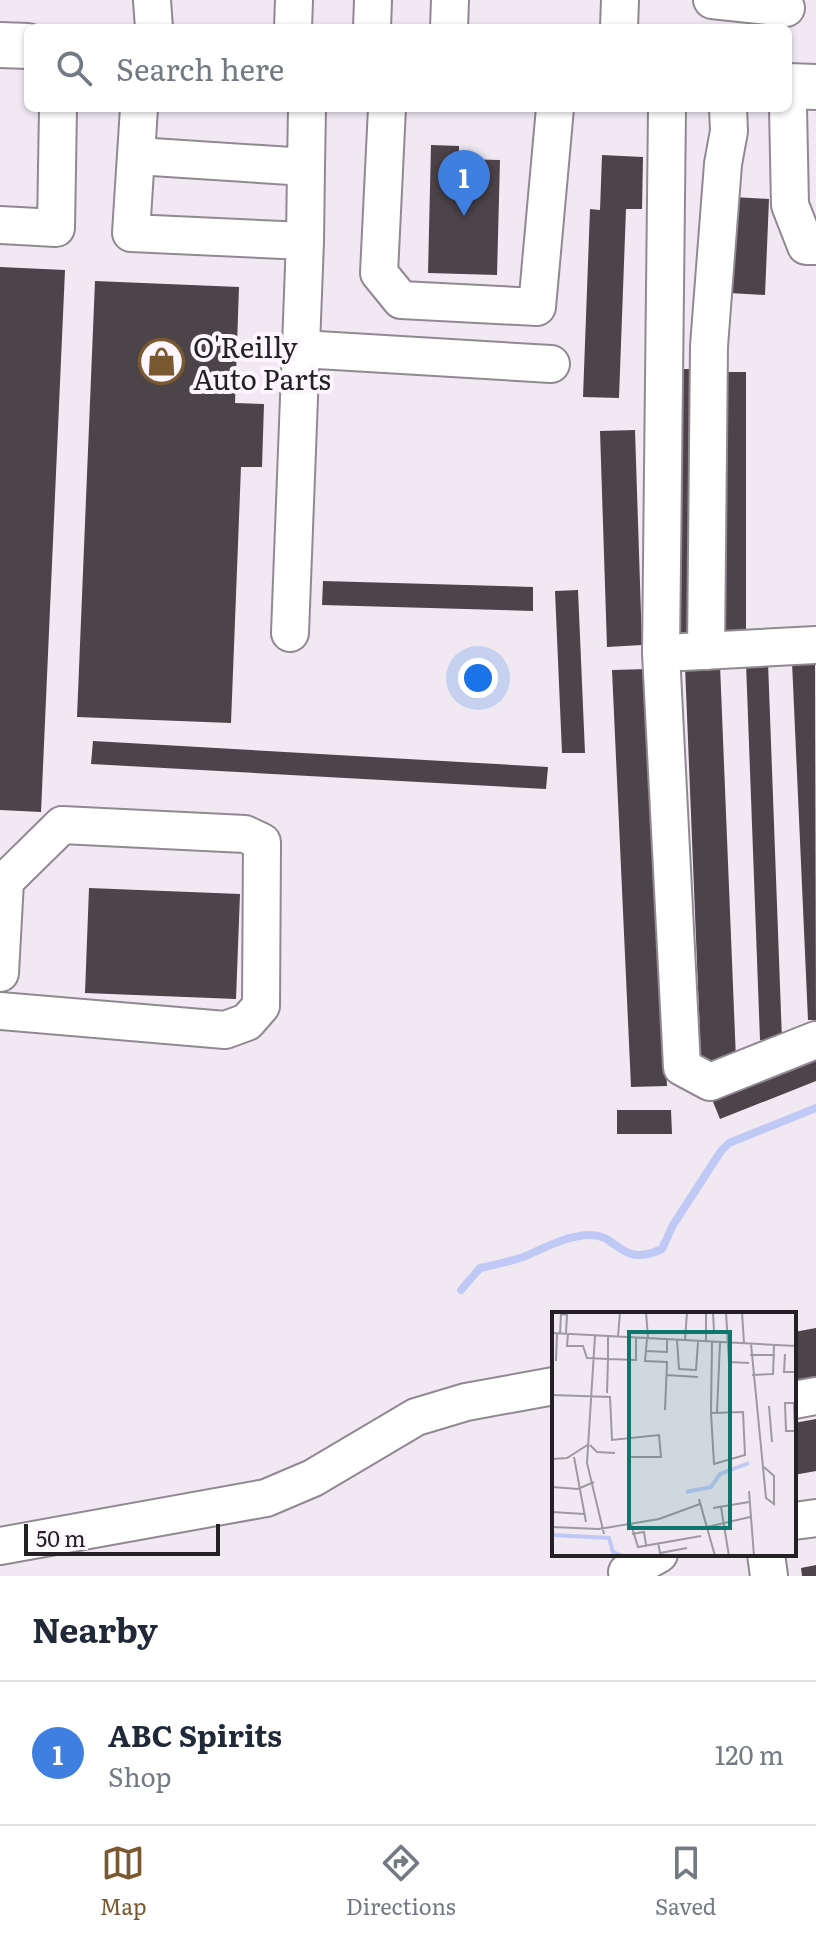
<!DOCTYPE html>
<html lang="en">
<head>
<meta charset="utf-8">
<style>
  :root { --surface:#fff; --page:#f2f2f3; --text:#1f2937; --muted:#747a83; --line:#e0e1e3; --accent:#7a5830 }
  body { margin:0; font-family:Literata,serif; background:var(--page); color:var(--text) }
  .scale { position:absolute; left:24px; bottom:20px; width:196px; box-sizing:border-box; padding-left:8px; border:4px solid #232124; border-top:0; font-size:22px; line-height:28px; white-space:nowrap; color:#232124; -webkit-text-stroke:6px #fdf6fe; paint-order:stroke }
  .you { position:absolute; left:478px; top:678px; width:28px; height:28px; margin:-20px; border:6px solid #fff; border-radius:50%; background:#1a73e8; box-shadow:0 0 0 12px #1a73e833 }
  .badge { display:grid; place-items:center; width:52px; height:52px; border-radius:50%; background:var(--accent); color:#fff; font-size:26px; font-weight:700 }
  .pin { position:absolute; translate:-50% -66px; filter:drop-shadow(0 2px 4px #0008) }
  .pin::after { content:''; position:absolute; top:42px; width:28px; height:24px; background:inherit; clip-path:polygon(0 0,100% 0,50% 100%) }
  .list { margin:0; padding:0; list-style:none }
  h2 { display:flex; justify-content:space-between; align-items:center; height:104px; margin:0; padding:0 32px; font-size:34px }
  h2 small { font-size:26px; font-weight:400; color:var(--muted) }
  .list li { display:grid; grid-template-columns:52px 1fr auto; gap:24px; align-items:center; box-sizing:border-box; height:144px; padding:0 32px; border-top:2px solid var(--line) }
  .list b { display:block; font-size:30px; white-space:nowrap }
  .list p { margin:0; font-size:26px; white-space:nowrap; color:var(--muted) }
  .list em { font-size:26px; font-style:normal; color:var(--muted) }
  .icon { flex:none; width:44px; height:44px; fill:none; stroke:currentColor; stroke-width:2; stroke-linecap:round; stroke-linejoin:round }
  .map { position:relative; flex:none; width:816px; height:1576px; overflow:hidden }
  .search { position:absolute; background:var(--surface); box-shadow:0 2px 6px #0004; left:24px; right:24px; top:24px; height:88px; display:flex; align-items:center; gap:20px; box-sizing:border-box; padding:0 28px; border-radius:12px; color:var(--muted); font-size:30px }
  .sheet { height:248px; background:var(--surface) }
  nav { display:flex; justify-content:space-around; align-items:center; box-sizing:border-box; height:112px; border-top:2px solid var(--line); background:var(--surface); font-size:22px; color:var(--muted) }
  nav a { display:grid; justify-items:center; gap:4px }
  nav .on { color:var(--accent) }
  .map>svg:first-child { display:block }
</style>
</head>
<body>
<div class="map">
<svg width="816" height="1576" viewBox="0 0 816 1576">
  <rect width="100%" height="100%" fill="#f0e9f2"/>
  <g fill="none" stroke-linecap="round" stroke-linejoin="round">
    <path stroke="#c0c9f6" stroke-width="8" d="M461 1290 480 1268C495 1265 508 1262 523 1257 543 1249 565 1236 588 1235 619 1233 619 1269 662 1249L673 1225 721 1151 729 1143 816 1108"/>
  </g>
  <g fill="#4d4449">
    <path d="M431 145 459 146V159L500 160 497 275 428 273Z"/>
    <path d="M602 155 643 157 642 209H626L619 398 583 397 590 209 600 210Z"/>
    <path d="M733 197 769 199 765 295 729 293Z"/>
    <path d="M0 267 65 270 41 812 0 810Z"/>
    <path d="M95 281 239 287 235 403 264 404 262 467H241L231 723 77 717Z"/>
    <rect x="674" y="369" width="24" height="263"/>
    <rect x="722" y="372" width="24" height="263"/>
    <path d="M635 430 642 645 607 647 600 431Z"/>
    <path d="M323 581 533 587V611L322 605Z"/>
    <path d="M578 590 585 753H562L555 591Z"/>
    <path d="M815 661 816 1020H808L792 662Z"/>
    <path d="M768 662 782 1040H760L746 663Z"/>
    <path d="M720 665 736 1060 701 1062 685 666Z"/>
    <path d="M648 669 667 1086 631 1087 612 670Z"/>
    <path d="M93 741 548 767 546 789 91 764Z"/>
    <path d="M89 888 240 894 236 999 85 993Z"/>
    <path d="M816 1056V1081L720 1119 711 1097Z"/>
    <path d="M617 1110H671L672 1134H617Z"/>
    <path d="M816 1328V1380L794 1384V1332Z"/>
    <path d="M816 1419V1471L794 1475V1423Z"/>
    <path d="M816 1565V1576H802L801 1568Z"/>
  </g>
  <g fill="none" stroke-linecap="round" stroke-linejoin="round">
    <defs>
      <g id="minor">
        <path d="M152 0 154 28"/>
        <path d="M712 0 786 8"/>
        <path d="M293 28 294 0"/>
        <path d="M372 28 373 0"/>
        <path d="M449 28 450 0"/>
        <path d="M619 28 620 0"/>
        <path d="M139 108 131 233 305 241 290 633"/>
        <path d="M387 108 379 273 401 300 537 307 555 108"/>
        <path d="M667 108 661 653 682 1067 710 1082 816 1040"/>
        <path d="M788 108 790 205 806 246H816"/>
        <path d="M137 156 306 167 307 108"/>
        <path d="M0 225 56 228 58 108"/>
        <path d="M305 241 306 167"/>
        <path d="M301 349 551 364"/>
        <path d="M706 651 709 346 723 164 729 131 728 108"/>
        <path d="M683 652 816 645"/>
        <path d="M0 973 5 881 62 825 245 834 262 842 261 1006 247 1022 225 1030 0 1011"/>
        <path d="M794 1400 816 1396"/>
        <path d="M794 1521 816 1518"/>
        <path d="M0 1546 266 1498 313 1478 416 1417 466 1402 554 1386"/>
        <path d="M766 1554 769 1576"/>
        <path d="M627 1572 659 1554"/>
      </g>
      <g id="major">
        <path d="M0 45 28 46"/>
        <path d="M788 86 816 87"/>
      </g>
    </defs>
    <use href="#minor" stroke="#918992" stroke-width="40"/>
    <use href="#major" stroke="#918992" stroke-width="48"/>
    <use href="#minor" stroke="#fff" stroke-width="36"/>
    <use href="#major" stroke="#fff" stroke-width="44"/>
  </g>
  <defs>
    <symbol id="shop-ring" viewBox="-11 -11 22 22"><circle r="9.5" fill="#fdf6fe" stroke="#7a5830" stroke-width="1.5"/><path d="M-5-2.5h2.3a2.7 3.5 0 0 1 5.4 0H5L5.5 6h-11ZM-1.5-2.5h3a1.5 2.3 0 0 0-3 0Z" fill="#7a5830"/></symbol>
  </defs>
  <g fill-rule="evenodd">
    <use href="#shop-ring" x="136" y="336" width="51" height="51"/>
  </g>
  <g text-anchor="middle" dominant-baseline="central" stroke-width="8" stroke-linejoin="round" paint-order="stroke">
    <g font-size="28" fill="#232124" stroke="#fdf6fe" text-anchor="start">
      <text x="193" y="346">O'Reilly<tspan x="193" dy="32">Auto Parts</tspan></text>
    </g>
  </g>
  <g transform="translate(552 1312)">
    <rect width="244" height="244" fill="#f0e9f2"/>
    <path fill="none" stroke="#c0c9f6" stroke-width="4" d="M134 180 159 175 168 162 197 151M0 223 57 226 61 240 71 244"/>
    <path fill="none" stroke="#9e99a0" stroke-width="2" d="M94 0 96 26M154 0V29M161 0 162 19 175 21M174 0 177 50 197 51M190 0 192 31M0 21 244 34M8 22 9 2 15 3 14 21M16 22 15 34H31L35 46 56 47V24M43 24 35 151 52 222M66 24 68 0M95 27 93 49 115 50 113 98M125 28 127 57 144 58 146 30M133 28 135 0M199 32 214 186 222 192V164L212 155M94 39 115 40V28M233 42 232 60H244M198 43H223M4 49 5 22M114 63 146 65M200 63 221 62 222 34M55 81 56 47 84 48V26M0 83 58 85 60 128 107 123 109 145H77L78 129M242 91 243 119H234L233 91H244M217 94 220 130M165 100 168 31M159 101 191 100 193 143 162 152 159 101 160 30M38 133 45 140 63 141M22 145 34 210M0 147 15 146 37 132M0 175 26 177 42 170M197 179 202 244M147 187 163 244M169 195 177 244M161 196 197 190M0 200 32 202M79 212 86 235 149 224M0 215 47 217 107 207 148 192M155 215 198 205M80 222 92 220 94 233M106 231 108 241 135 236"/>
    <path fill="#0f766e" fill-opacity="0.15" stroke="#0f766e" stroke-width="4" d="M77 20H178V216H77Z"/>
    <rect width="244" height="244" fill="none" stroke="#232124" stroke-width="4"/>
  </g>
</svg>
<div class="scale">50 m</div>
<div class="you"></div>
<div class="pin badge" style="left:464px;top:216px;background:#3f7fe0">1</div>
<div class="search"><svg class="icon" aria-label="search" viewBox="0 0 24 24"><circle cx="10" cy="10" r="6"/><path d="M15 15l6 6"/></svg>Search here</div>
</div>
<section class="sheet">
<h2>Nearby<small></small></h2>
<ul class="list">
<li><span class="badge" style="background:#3f7fe0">1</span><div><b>ABC Spirits</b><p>Shop</p></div><em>120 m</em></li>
</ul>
</section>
<nav>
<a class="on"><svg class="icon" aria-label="map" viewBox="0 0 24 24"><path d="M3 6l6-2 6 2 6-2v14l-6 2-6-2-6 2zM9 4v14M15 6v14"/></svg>Map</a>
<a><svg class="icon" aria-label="directions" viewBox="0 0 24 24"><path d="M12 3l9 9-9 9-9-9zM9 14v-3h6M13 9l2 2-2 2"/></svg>Directions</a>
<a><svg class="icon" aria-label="saved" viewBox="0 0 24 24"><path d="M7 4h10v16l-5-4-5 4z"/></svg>Saved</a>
</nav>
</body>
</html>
